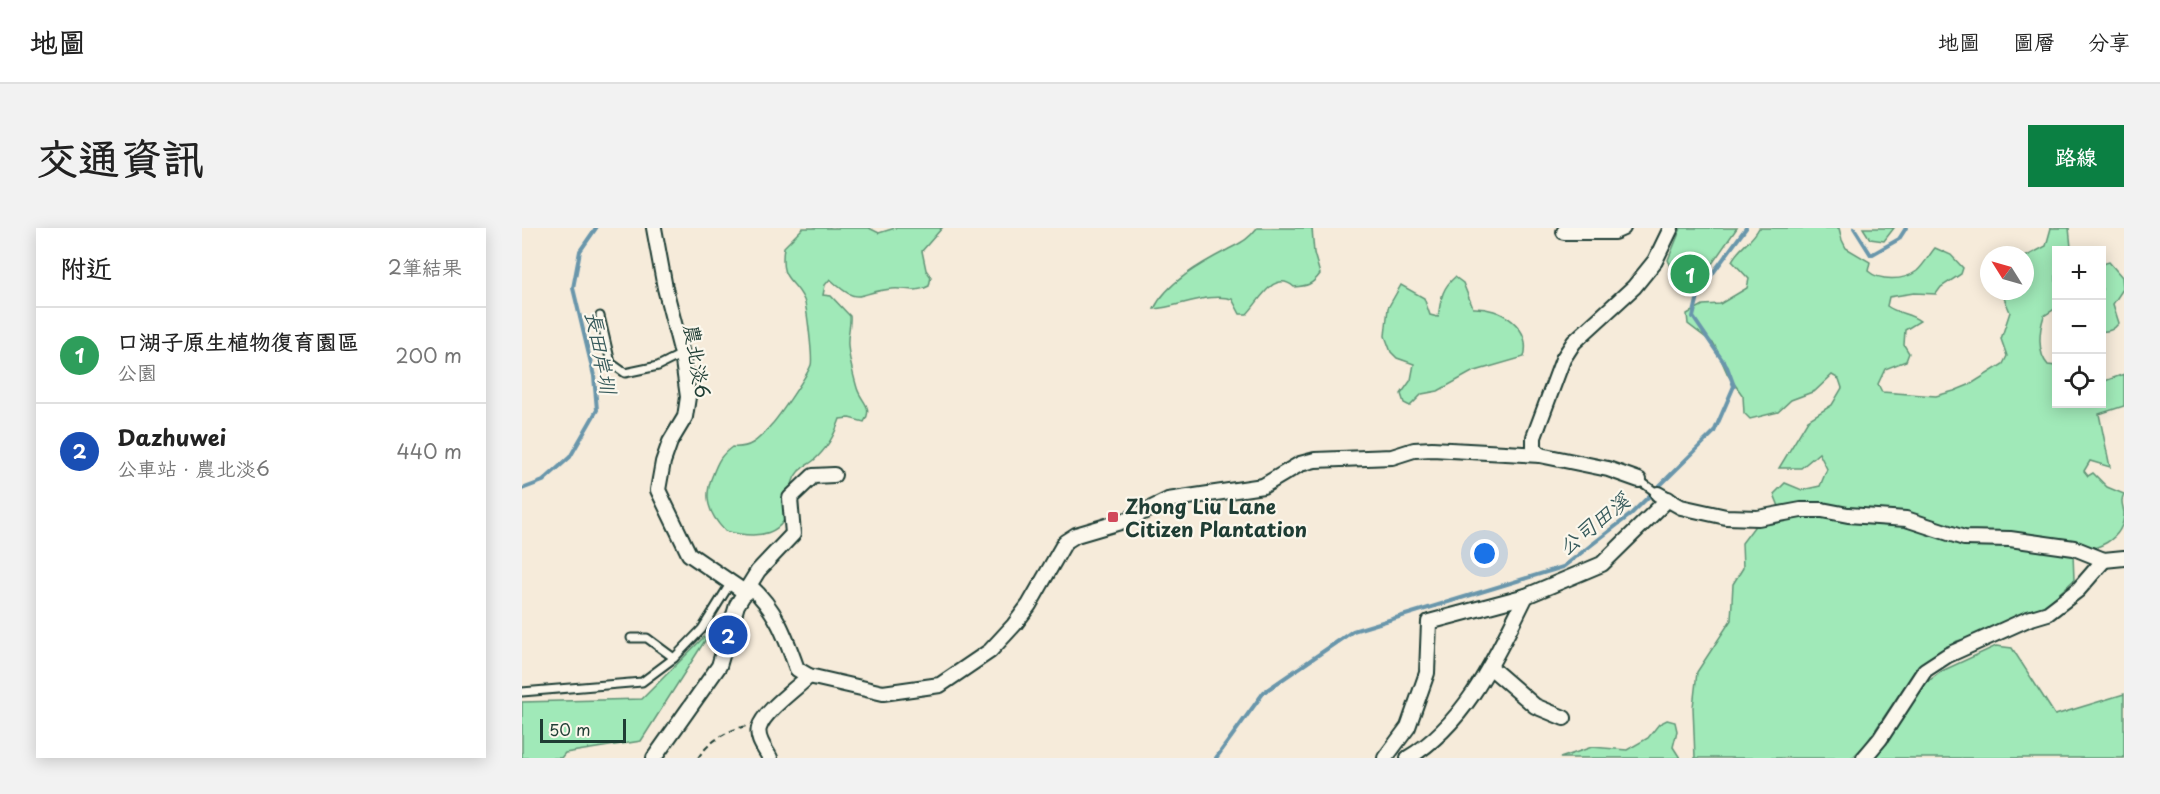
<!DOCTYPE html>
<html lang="zh-TW">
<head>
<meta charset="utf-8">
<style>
  :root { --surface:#fff; --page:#f2f2f2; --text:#222; --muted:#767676; --line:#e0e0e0; --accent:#0b8043 }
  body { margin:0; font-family:"Playpen Sans","LXGW WenKai TC",sans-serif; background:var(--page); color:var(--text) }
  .controls { position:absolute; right:18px; top:18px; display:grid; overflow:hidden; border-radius:0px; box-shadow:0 3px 15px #0003 }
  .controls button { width:54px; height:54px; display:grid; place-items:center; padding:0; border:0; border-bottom:2px solid var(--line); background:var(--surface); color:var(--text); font:30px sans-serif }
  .compass { position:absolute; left:1458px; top:18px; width:54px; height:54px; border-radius:50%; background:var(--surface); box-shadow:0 3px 15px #0003; rotate:307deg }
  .scale { position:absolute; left:18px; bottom:15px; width:86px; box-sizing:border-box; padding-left:6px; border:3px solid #1f3d34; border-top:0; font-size:16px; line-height:21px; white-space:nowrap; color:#1f3d34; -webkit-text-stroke:4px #fbf7ec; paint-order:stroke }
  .you { position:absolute; left:963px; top:326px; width:21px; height:21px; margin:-15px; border:4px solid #fff; border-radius:50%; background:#1a73e8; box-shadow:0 0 0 9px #1a73e833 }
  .badge { display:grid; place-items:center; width:39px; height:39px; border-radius:50%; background:var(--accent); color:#fff; font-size:20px; font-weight:700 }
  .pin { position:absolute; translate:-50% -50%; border:3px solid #fff; box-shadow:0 2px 6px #0006 }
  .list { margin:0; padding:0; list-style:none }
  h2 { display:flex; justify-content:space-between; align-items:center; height:78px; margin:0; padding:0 24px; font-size:26px }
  h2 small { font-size:20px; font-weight:400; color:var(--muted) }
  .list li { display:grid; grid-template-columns:39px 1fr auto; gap:18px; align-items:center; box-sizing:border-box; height:96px; padding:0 24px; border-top:2px solid var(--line) }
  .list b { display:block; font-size:22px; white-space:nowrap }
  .list p { margin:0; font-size:20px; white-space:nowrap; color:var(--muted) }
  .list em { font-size:20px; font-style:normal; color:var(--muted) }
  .icon { flex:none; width:33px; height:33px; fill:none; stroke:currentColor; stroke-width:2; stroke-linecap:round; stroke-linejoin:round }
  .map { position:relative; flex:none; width:1602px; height:530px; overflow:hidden; border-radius:0px }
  header { display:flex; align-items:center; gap:36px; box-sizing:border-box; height:84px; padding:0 30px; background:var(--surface); border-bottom:2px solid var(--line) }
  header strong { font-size:28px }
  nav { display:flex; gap:33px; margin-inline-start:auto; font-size:21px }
  .intro { display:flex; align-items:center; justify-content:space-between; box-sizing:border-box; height:144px; padding:0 36px }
  h1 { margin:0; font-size:42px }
  .button { padding:15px 27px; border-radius:0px; background:var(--accent); color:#fff; font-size:21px; font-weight:700 }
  main { display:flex; gap:36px; padding:0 36px }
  aside { flex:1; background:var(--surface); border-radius:0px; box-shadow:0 3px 15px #0003 }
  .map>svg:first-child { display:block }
</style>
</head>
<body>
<header>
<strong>地圖</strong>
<nav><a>地圖</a><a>圖層</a><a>分享</a></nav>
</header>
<div class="intro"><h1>交通資訊</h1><a class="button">路線</a></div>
<main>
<aside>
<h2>附近<small>2筆結果</small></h2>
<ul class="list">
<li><span class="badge" style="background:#2e9e5b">1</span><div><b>口湖子原生植物復育園區</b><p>公園</p></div><em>200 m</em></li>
<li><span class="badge" style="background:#1a4fb4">2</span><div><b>Dazhuwei</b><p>公車站 · 農北淡6</p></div><em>440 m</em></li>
</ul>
</aside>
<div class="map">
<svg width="1602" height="530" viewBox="0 0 1602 530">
  <rect width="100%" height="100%" fill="#f6ebda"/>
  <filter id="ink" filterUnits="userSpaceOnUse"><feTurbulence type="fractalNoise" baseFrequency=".0167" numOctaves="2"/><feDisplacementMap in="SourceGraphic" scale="12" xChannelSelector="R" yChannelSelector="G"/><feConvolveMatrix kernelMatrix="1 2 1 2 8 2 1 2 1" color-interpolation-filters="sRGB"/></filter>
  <g filter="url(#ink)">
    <g fill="#a0e9b8" stroke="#609376" stroke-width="1.5">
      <path d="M281 0H347L357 5 373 0H420L400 23 404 42 409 49 407 58C393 66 383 59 369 61 334 64 339 80 308 51L303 57 301 67 309 68 328 88C329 98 325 107 326 117 327 132 331 146 335 160 339 174 352 178 342 194L327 190 318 191C312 208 305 221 291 233 286 237 280 239 276 244 269 252 270 260 269 270 265 310 235 311 203 303 186 285 181 269 191 246 196 233 199 227 210 219 231 221 238 209 251 195 258 187 286 146 289 137 291 131 285 79 282 72 271 48 257 55 262 19Z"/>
      <path d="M735 0H790L792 25 798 46C790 57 785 58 772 59 752 41 738 73 725 86H718L710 71C686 64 657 79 632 81 644 55 680 35 705 22 718 15 726 12 735 0Z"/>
      <path d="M1159 0H1215L1173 60 1161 64 1146 32Z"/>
      <path d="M1237 0H1317L1320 12 1324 20 1348 34 1346 43C1357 53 1382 53 1395 43 1402 37 1407 27 1413 20L1429 27 1441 40 1439 46 1419 59 1414 66 1392 65 1367 69 1365 78C1376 86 1388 85 1398 93L1383 102 1382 117 1387 125 1384 133 1363 141 1356 156 1360 164 1414 168 1432 163 1449 156 1481 136 1485 128 1479 111 1488 84 1479 63H1503V29L1524 18 1529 0H1547L1549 19 1553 22H1534V80L1522 88C1517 103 1515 125 1526 137L1534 138V176H1580V154L1602 146V178L1577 186 1588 239 1568 233 1562 243 1566 248 1571 245 1585 259 1602 266C1598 273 1601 277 1602 285 1602 314 1573 321 1551 326L1552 352 1508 392 1486 401 1435 413 1394 441 1344 516 1330 530H1173L1171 479 1175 444 1209 392 1211 356 1221 340 1220 315 1235 295 1258 281 1252 266 1263 255 1280 262 1298 258 1305 241 1297 225 1279 240H1257L1286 192 1310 177 1320 160 1317 151 1310 147 1293 163 1269 172 1256 184 1228 191 1222 185 1221 168 1206 147 1192 116 1166 96 1165 86 1181 77 1198 76 1225 60 1227 51 1210 33C1216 20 1230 14 1237 0Z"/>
      <path d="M1341 0H1372L1362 13 1348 11Z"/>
      <path d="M1587 34 1600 49 1601 61 1591 76 1597 95C1592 101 1588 104 1580 103V36Z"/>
      <path d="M933 49 941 55 951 80C979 79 1010 99 1002 129L950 144 916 163 900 166 888 178 882 175 879 166 889 152 892 136 875 130 869 124 863 108 866 80 879 57 902 70 908 87 916 89C919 72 919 61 933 49Z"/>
      <path d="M191 400 119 513 43 525 39 530H0V474L120 471Z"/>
      <path d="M1474 418 1490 420 1533 487 1602 466V530H1343L1391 465 1420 443Z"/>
      <path d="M1145 492 1153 494 1155 503 1151 519 1158 530H1038L1070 519 1105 522 1126 510 1137 496Z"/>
    </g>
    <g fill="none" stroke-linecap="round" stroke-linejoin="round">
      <g stroke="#6996ab" stroke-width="4">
        <path d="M1332 0 1349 27 1377 11 1384 0"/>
        <path d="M0 261 21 253 48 229 75 182 72 148 51 60 58 23 74 0"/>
        <path d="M694 530 742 464 831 403 1041 339 1108 287 1192 204 1212 158 1205 139 1171 89 1177 64 1224 0"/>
      </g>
      <defs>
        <g id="service">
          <path d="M78 88 89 135 103 145 136 138 160 126"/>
          <path d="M1117 252 1136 266"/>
          <path d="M109 410H125L152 430"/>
          <path d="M0 464 120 454 152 430 180 401 208 356"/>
        </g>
        <g id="minor">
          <path d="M132 0 143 60 160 126 166 169 163 189 148 214 141 234 136 262 167 326 224 365"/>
          <path d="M1042 4H1092L1101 0"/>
          <path d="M1117 252 1086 241 1018 227 1012 220V209L1041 131 1052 114 1112 59 1133 33 1149 0"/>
          <path d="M1136 266 1159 279 1204 289 1236 290 1279 282H1300L1326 287 1384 291 1442 310 1488 311 1552 320 1582 332 1602 330"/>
          <path d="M228 358C254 381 264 410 275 441L287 448 361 465 418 457 468 423 492 397 507 377 543 314 554 307 605 292 646 272 741 258 778 236 793 232 870 229 892 222 910 221 1018 227"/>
          <path d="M968 439 1013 478 1042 490"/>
          <path d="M132 530 197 438 215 377 236 343 271 306 268 270 291 248 312 247"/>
          <path d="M248 530C243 521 234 510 237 500 242 483 274 461 287 448"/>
          <path d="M863 530 886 499 905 445 907 394 1004 368 1080 336 1146 271"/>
          <path d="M886 530C945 495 975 426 1004 368"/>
          <path d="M1342 530 1358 511 1403 442 1426 427 1506 391 1526 385 1556 362 1582 332"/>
        </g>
      </defs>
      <use href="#service" stroke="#1f3d34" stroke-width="11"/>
      <use href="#minor" stroke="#1f3d34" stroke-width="18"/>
      <path stroke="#1f3d34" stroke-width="2" stroke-dasharray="6 4.5" stroke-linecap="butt" d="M176 530C186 514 207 501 225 498"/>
      <use href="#service" stroke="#fbf7ec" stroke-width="7"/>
      <use href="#minor" stroke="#fbf7ec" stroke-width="14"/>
    </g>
  </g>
  <rect fill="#d1495b" stroke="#fbf7ec" stroke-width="2" x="585" y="283" width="12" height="12" rx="3"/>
  <g text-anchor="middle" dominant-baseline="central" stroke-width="4.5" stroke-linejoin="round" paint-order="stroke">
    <g font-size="20" fill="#1f3d34" stroke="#fbf7ec">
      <text transform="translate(176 133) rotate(81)">農北淡6</text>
    </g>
    <g font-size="20" font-weight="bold" fill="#1f3d34" stroke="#fbf7ec" text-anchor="start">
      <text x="603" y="278">Zhong Liu Lane<tspan x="603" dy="23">Citizen Plantation</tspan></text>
    </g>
    <g font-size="21" font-style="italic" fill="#385b5c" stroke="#fbf7ec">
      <text transform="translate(80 124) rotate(79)">長田岸圳</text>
      <text transform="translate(1071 295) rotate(-39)">公司田溪</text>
    </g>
  </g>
</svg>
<div class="controls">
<button>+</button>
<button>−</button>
<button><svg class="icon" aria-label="locate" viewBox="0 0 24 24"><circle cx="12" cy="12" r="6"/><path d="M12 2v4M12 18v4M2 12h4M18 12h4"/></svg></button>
</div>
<svg class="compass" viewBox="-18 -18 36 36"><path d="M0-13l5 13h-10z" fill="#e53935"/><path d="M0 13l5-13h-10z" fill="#767676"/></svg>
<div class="scale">50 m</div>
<div class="you"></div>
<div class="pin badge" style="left:1168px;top:46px;background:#2e9e5b">1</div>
<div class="pin badge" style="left:206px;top:407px;background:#1a4fb4">2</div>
</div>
</main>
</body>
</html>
